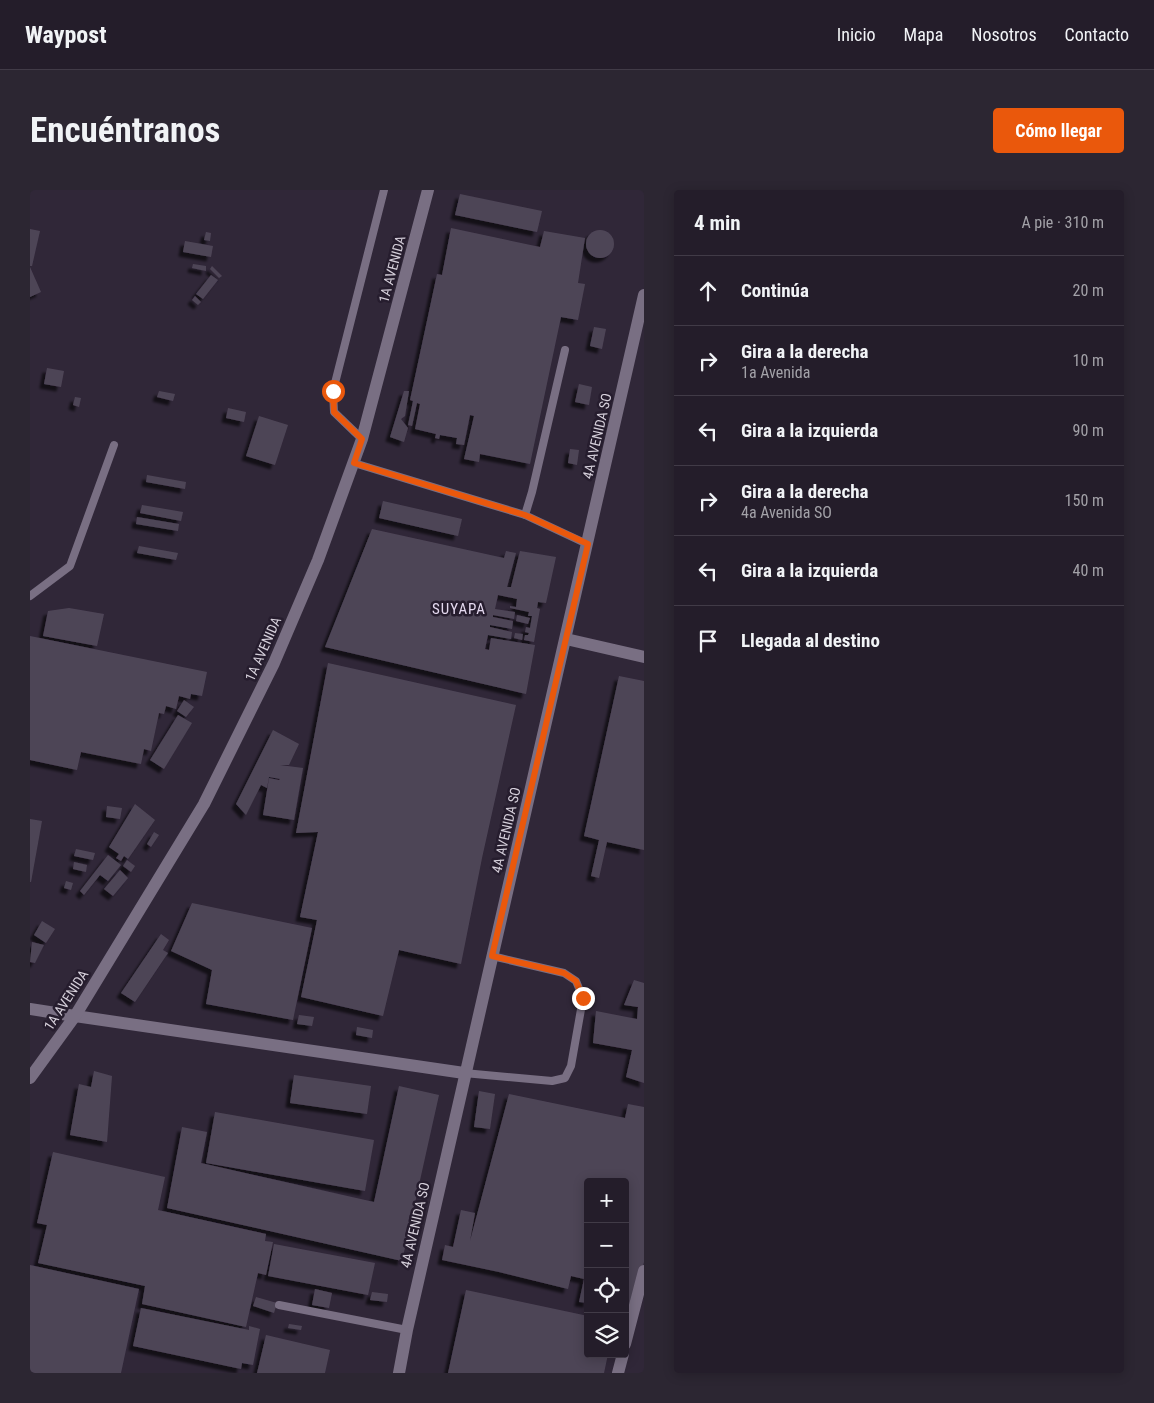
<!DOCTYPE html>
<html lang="es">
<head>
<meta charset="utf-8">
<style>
  :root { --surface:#241d2a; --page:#2c2632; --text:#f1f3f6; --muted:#a3a2a8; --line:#413b47; --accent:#ea580c }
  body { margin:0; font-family:"Roboto Condensed",sans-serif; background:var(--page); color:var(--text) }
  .controls { position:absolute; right:15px; bottom:15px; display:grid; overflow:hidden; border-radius:5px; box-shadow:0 2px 12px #0003 }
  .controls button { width:45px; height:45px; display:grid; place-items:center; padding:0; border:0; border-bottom:1px solid var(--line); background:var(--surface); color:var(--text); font:25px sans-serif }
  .stop { position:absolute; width:15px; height:15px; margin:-11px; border:4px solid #ea580c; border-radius:50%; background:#fff }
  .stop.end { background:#ea580c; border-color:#fff; box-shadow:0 1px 5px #0008 }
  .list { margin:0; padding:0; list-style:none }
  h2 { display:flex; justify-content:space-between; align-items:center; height:65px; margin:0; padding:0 20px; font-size:21px }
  h2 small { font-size:16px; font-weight:400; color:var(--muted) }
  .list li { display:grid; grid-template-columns:32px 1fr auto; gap:15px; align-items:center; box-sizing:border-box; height:70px; padding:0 20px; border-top:1px solid var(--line) }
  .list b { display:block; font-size:19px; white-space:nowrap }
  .list p { margin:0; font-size:16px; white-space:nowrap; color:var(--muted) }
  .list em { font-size:16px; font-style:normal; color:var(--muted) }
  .icon { flex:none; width:28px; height:28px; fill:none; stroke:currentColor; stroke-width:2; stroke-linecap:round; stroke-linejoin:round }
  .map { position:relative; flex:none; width:614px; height:1183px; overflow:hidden; border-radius:5px }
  header { display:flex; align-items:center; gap:30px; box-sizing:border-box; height:70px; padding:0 25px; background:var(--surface); border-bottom:1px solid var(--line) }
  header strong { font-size:24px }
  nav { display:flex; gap:28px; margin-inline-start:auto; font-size:18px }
  .intro { display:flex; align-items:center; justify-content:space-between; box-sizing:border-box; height:120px; padding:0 30px }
  h1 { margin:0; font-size:35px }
  .button { padding:12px 22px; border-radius:5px; background:var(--accent); color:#fff; font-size:18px; font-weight:700 }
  main { display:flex; gap:30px; padding:0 30px }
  aside { flex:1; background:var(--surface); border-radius:5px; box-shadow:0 2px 12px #0003 }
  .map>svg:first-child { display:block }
</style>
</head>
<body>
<header>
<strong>Waypost</strong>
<nav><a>Inicio</a><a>Mapa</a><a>Nosotros</a><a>Contacto</a></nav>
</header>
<div class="intro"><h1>Encuéntranos</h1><a class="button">Cómo llegar</a></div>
<main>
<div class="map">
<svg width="614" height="1183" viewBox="0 0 614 1183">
  <defs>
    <filter id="shadow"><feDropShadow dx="-4.5" dy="4.5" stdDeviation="1" flood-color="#0009"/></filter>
  </defs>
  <rect width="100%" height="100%" fill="#302738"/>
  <g fill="#4e4557" filter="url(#shadow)">
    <path d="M430 4 512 21 507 42 425 25Z"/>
    <path d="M421 38 510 57 514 41 555 48 548 93 555 94 548 130 531 127 500 274 450 264 449 272 434 269 444 226 440 225 434 255 426 254 427 248 410 245 409 249 405 248 406 244 385 239 390 214 387 213 382 236 378 235 383 211 380 210 407 84 412 85Z"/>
    <path d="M0 39 10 41 2 76H0Z"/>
    <circle cx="570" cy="54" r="14"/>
    <path d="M176 42 181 43 180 51 174 50Z"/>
    <path d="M155 51 183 56 181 67 153 62Z"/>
    <path d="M163 74 176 76V81L162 78Z"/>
    <path d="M182 76 192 86 189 88 180 79Z"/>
    <path d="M0 77 11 102 0 107Z"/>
    <path d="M181 85 188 90 173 109 166 104Z"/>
    <path d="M165 106 171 112 168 115 162 110Z"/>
    <path d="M564 137 576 139 572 159 560 156Z"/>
    <path d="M17 178 34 181 31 197 14 194Z"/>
    <path d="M549 194 562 197 559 215 545 212Z"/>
    <path d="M129 201 145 204 143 211 127 207Z"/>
    <path d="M374 201H379L375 226 371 229 378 238 374 252 360 247Z"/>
    <path d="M45 207 51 208 49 217 43 215Z"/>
    <path d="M198 218 216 222 214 232 196 228Z"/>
    <path d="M229 226 258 235 245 275 216 266Z"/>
    <path d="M540 259 549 260 547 275 538 273Z"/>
    <path d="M117 285 156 292 155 299 116 292Z"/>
    <path d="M353 311 432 329 428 346 349 328Z"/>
    <path d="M112 315 153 322 151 331 110 323Z"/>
    <path d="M107 327 149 334 148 341 106 334Z"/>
    <path d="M342 339 474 368 476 361 486 363 477 397H481L490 361 526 367 516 413 508 412 507 418 510 419 504 452 494 450 495 445H498L499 443 495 442 496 437 500 438 502 426H498L499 422 480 418V416L486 417 487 409 468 405 465 419 485 422 484 429 463 425V427L483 431 482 439 460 435V437L482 442 481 449 458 445 455 459 459 460 461 448 505 455 496 504 295 457Z"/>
    <path d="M109 356 148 363 146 370 107 363Z"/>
    <path d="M39 418 74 424 67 456 13 446 18 421Z"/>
    <path d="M487 425 500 428 498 434 486 431Z"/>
    <path d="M485 443 493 444 492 450 484 448Z"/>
    <path d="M0 446 177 482 172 506 161 504 160 509 149 506 146 519 136 516 134 524 129 523 121 561 114 559 111 574 51 562 47 580 0 570Z"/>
    <path d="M298 473 486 515 452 668 431 774 369 760 353 826 271 807 287 730 270 727 288 642 266 643Z"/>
    <path d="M589 486 614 491V660L577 652 569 688 561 686 569 650 554 646Z"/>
    <path d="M154 510 164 517 156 527 147 521Z"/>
    <path d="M148 525 162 533 134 579 120 570Z"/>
    <path d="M243 540 269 554 259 575H250L273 578 264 630 233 625 239 588 249 590 250 589 239 587 237 598 231 595 216 625 206 614Z"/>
    <path d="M105 614 125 630 98 669 94 666 91 671 86 668 89 664 79 657Z"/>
    <path d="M77 616 92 618 90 629 76 627Z"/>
    <path d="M0 629 12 631 1 692H0Z"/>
    <path d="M124 642 129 645 121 657 117 654Z"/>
    <path d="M46 659 65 663 63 670 44 666Z"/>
    <path d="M78 665 91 675 78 691 70 685 54 705 50 701Z"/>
    <path d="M97 670 105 676 101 682 93 676Z"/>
    <path d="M44 672 57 675 56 682 43 679Z"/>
    <path d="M90 680 98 688 83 706 74 699Z"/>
    <path d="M36 691 43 693 41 700 34 698Z"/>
    <path d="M162 713 282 738 263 830 176 814 182 780 141 761Z"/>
    <path d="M12 731 25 739 16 753 4 745Z"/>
    <path d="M131 744 139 750 133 760 138 763 105 812 91 803Z"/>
    <path d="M2 752 14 755 5 773 0 772Z"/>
    <path d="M604 790 614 793V893L596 887 602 860 563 853 566 821 607 829 608 817 594 815Z"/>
    <path d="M269 825 284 827 282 836 267 834Z"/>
    <path d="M327 837 343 840 342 848 326 845Z"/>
    <path d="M64 881 82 886 77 952 40 945 49 894 61 897Z"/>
    <path d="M264 885 341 896 337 924 260 913Z"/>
    <path d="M369 896 409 905 372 1071 137 1018 152 937 177 942 171 973 344 1012Z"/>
    <path d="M449 901 465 904 460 939 444 937Z"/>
    <path d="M479 904 595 928 598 914 614 917V1072L602 1122 595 1121V992H558V1113L549 1112 554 1089 541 1086 538 1099 469 1082 412 1070 415 1055 423 1057 431 1020 445 1023 440 1051Z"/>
    <path d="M185 922 344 950 335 1001 176 973Z"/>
    <path d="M23 962 135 987 128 1020 236 1044 235 1051 243 1052 236 1085 228 1083 216 1137 112 1114 115 1096 8 1073 17 1035 7 1033Z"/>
    <path d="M244 1054 345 1073 338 1105 238 1086Z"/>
    <path d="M0 1075 109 1099 91 1183H0Z"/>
    <path d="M285 1099 302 1103 299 1118 282 1115Z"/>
    <path d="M436 1100 558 1126V1164H578L574 1183H418Z"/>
    <path d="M342 1102 358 1104 357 1112 340 1110Z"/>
    <path d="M226 1107 247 1113 244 1123 223 1116Z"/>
    <path d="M111 1118 219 1140V1136L230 1139 223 1175 212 1173 211 1179 103 1156Z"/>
    <path d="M259 1134 272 1136 271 1140 258 1138Z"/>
    <path d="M236 1145 300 1160 295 1183H227Z"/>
  </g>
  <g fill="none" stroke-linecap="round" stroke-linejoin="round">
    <g stroke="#796f83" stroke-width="8">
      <path d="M535 160 502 302 495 325 557 354"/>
      <path d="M332 249 304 222 303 201 354 0"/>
      <path d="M324 273 495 325"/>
      <path d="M0 406 40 376 84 255"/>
      <path d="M434 883 522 891 535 888 541 876 553 808 546 791 534 783 462 766"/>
      <path d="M249 1115 377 1140"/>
    </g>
    <g stroke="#796f83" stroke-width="12">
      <path d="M536 449 614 467"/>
      <path d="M45 826 434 883"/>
      <path d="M595 1154 614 1081"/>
      <path d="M369 1183 377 1140C454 795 536 450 614 105"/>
      <path d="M588 1183 593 1164"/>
    </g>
    <g stroke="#796f83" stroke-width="12">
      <path d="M0 819 45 826"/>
      <path d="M0 888 45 826 174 614 244 473 288 370 332 249 398 0"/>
    </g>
  </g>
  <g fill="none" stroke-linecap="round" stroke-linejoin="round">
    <path stroke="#ea580c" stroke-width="6" d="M303 201 304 222 332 249 324 273 495 325 558 354 462 766 534 783 546 791 553 808"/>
  </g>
  <g text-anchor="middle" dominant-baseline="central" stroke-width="5" stroke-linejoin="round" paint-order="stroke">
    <g font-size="14" fill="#d5cfda" stroke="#261d2e">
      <text transform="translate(362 79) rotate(-75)">1A AVENIDA</text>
      <text transform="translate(567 246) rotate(-77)">4A AVENIDA SO</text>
      <text transform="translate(233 459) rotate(-66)">1A AVENIDA</text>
      <text transform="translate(476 640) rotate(-77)">4A AVENIDA SO</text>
      <text transform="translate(36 810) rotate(-57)">1A AVENIDA</text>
      <text transform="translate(385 1035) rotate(-77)">4A AVENIDA SO</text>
    </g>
    <g font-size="15" letter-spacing="1" fill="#e4d9ef" stroke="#261d2e">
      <text x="429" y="419">SUYAPA</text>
    </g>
  </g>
</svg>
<div class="controls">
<button>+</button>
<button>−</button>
<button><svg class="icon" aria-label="locate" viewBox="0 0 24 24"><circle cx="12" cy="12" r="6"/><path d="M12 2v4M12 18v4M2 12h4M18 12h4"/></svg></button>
<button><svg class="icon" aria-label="layers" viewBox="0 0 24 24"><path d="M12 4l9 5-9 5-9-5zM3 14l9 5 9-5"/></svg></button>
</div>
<div class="stop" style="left:303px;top:201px"></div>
<div class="stop end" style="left:553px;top:808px"></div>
</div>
<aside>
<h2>4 min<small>A pie · 310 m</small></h2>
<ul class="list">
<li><svg class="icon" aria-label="ahead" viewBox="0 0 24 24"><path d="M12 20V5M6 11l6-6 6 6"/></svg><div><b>Continúa</b></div><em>20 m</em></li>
<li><svg class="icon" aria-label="right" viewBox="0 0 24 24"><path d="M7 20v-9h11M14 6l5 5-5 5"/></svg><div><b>Gira a la derecha</b><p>1a Avenida</p></div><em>10 m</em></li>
<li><svg class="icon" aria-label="left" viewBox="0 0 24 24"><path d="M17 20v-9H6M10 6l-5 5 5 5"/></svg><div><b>Gira a la izquierda</b></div><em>90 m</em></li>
<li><svg class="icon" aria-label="right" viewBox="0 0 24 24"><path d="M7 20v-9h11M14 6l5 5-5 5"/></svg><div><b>Gira a la derecha</b><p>4a Avenida SO</p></div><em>150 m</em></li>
<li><svg class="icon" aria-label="left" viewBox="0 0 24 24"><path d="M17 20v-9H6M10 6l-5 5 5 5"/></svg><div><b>Gira a la izquierda</b></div><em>40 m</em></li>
<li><svg class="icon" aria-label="arrive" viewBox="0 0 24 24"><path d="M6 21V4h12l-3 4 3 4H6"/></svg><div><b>Llegada al destino</b></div></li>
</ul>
</aside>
</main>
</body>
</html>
